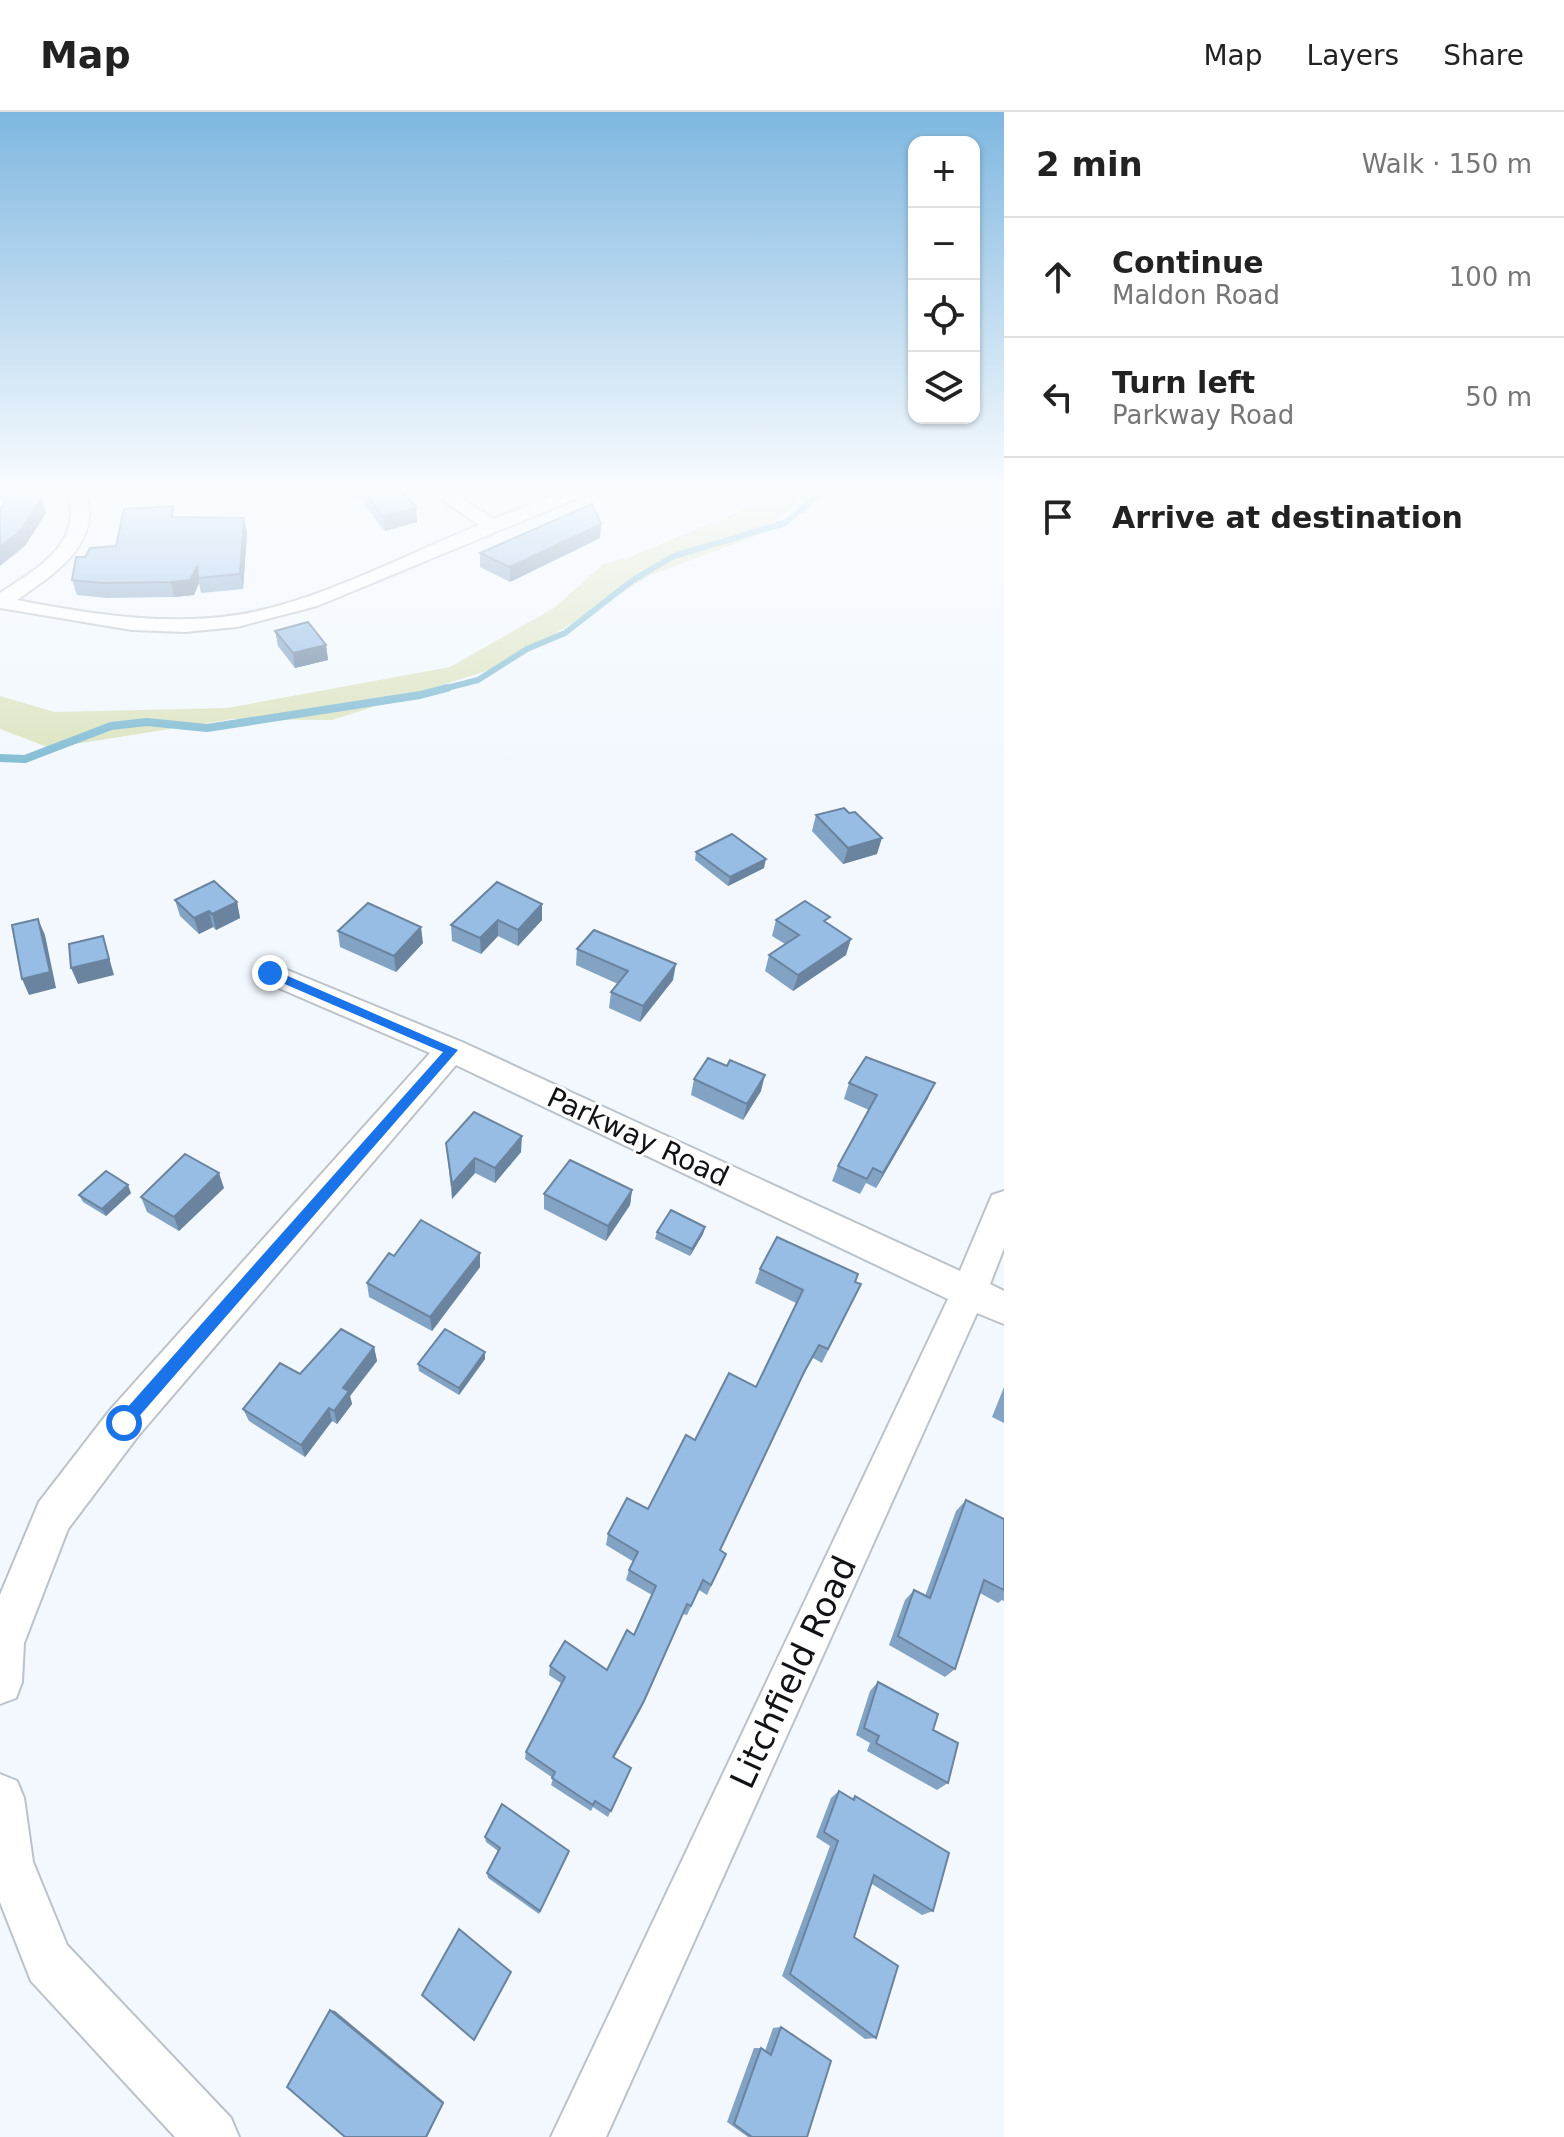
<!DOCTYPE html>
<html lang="en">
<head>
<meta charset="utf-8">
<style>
  :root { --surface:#fff; --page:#f2f2f2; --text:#222; --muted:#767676; --line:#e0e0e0 }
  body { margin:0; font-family:"DejaVu Sans",sans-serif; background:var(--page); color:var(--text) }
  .controls { position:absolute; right:24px; top:24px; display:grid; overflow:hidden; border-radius:16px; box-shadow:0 2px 6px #0004 }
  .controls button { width:72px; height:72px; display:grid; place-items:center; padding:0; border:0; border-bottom:2px solid var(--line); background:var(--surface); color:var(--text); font:40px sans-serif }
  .stop { position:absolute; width:24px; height:24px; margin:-18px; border:6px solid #1a73e8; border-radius:50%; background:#fff }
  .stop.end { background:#1a73e8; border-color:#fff; box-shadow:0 2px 8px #0008 }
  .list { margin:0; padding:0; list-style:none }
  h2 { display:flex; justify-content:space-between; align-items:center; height:104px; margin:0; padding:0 32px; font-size:34px }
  h2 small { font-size:26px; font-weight:400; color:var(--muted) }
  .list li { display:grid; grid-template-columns:52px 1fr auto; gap:24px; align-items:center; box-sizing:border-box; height:120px; padding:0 32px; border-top:2px solid var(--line) }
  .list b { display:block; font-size:30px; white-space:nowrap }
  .list p { margin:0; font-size:26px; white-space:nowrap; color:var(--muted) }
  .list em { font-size:26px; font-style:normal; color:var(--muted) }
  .icon { flex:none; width:44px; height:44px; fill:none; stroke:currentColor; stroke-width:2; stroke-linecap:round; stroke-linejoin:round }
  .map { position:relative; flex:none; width:1004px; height:2025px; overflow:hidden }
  header { display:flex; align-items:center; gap:48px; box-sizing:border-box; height:112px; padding:0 40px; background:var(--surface); border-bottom:2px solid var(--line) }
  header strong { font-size:38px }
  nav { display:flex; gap:44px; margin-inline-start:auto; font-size:28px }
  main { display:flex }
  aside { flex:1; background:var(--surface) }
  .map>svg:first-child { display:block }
</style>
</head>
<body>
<header>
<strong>Map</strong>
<nav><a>Map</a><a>Layers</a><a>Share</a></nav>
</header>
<main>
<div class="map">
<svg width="1004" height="2025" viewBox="0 0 1004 2025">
  <rect width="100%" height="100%" fill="#f2f8fe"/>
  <path fill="#dce4c0" d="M788 379H838L796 391 756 424 651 463 502 554 332 608 233 607 50 636 0 617V584L55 600 227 596 450 555 554 496 603 452 630 445Z"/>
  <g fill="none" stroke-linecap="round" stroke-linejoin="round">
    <path stroke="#81bcd3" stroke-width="6" d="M439 578 478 568 527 537 565 521 633 468 674 444 785 411 823 379"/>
    <path stroke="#81bcd3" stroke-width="8" d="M0 646 25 647 111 614 147 610 207 616 420 583 447 576"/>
    <defs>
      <g id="minor">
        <path d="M67 379H85C104 431 55 461 17 488 89 502 164 514 237 503 318 490 402 444 479 413L429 379H450L494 407 564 379H588L585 383 317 494 237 515 185 520 132 518 0 496V481C38 456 85 431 67 379Z"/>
        <path d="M270 851 462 930 960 1159 992 1083 1004 1079V1136L990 1172 1004 1179V1212L977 1201 606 2025H551L948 1187 456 953 138 1324 68 1417 24 1531 22 1570 16 1586 0 1592V1483L39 1390 110 1298 430 941 260 868 256 861 260 854Z"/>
        <path d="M0 1662 17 1669 24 1686 33 1750 67 1833 231 2006 239 2025H175L31 1869 0 1790Z"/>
      </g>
    </defs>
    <use href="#minor" stroke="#bbc2c9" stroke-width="4"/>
    <use href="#minor" fill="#fff" fill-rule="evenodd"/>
  </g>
  <g fill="#82a3c4">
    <path d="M353 379H401L416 395 417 410 385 419Z"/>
    <path d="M176 405 247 421 243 477 201 481 199 471 194 483 174 485 106 486 77 483 72 468 85 445 116 434Z"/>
    <path d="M601 412 600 426 510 470 480 455V441Z"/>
    <path d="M275 519 326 533 328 548 295 556 278 534Z"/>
    <path d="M816 703 877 742 843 752 812 719Z"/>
    <path d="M696 740 764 756 728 774 695 748Z"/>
    <path d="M175 788 237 790 240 806 216 818 213 815 199 822 180 804Z"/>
    <path d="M542 792V808L518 834 498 824 481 842 452 829 451 813Z"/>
    <path d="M776 808 828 812 846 843 793 879 765 859 769 843 785 832 772 824Z"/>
    <path d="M338 819 423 831 396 860 340 835Z"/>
    <path d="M577 837 673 868 640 910 609 896 611 880 618 872 576 853Z"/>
    <path d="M694 967 761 979 743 1008 691 983Z"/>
    <path d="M849 971 928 986 876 1076 866 1071 860 1082 832 1069 838 1054 869 998 844 987Z"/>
    <path d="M446 1031 521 1040 495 1071 475 1061 452 1087Z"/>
    <path d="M224 1076 179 1119 147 1100 141 1085Z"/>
    <path d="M632 1078 630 1093 606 1129 544 1097V1082Z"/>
    <path d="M131 1081 106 1104 83 1090 79 1083Z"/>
    <path d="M705 1115 703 1122 690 1144 655 1127 657 1120Z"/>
    <path d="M480 1141V1155L432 1219 369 1185 367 1171 394 1144Z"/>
    <path d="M760 1157 855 1170 861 1172 822 1251 813 1246 799 1271 720 1438 726 1442 707 1483 699 1478 687 1503 683 1502 641 1597 614 1646 631 1656 608 1705 593 1695 591 1699 551 1673 553 1666 525 1647 526 1640 561 1571 549 1563 550 1554 607 1558 634 1523 652 1483 626 1468 629 1458 634 1450 606 1433 608 1422 648 1397 695 1328 756 1275 796 1191 755 1171Z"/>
    <path d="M374 1235 377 1249 350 1284 352 1292 337 1312 332 1309 305 1345 249 1309 243 1297 300 1262Z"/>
    <path d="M485 1247 459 1283 419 1259 418 1252Z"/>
    <path d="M1004 1275V1311L992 1305Z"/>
    <path d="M966 1388 1004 1407V1489L1002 1488 998 1491 980 1481 955 1557 945 1565 889 1533 905 1488 914 1478 925 1484 956 1399Z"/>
    <path d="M878 1570 933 1618 948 1671 937 1678 867 1639 870 1631 856 1623 870 1579Z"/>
    <path d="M839 1679 851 1687 855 1684 933 1799 922 1803 872 1772 854 1825 876 1926 865 1927 782 1864 830 1734 816 1725 831 1686Z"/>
    <path d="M485 1725 569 1739 539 1802 488 1766 487 1761 498 1739 486 1730Z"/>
    <path d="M781 1915 807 2025H748L727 2010 754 1936H761L765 1939 773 1916Z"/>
  </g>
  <g fill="#6a84a0">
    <path d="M42 386 46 401 25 434 0 454V435Z"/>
    <path d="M416 395 417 410 385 419 384 405Z"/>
    <path d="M244 406 247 421 243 477 240 462Z"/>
    <path d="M601 412 600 426 510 470V455Z"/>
    <path d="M197 455 199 471 194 483 174 485 171 470Z"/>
    <path d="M326 533 328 548 295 556 293 541Z"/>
    <path d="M882 726 877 742 843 752 848 736Z"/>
    <path d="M766 747 764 756 728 774 730 765Z"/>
    <path d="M237 790 240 806 216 818 212 802Z"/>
    <path d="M542 792V808L518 834V818Z"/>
    <path d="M209 799 213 815 199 822 194 806Z"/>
    <path d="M38 807 45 823 56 876 29 883 22 867Z"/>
    <path d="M498 808V824L481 842 480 826Z"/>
    <path d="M421 815 423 831 396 860 394 844Z"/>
    <path d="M103 824 114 863 78 872 71 856Z"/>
    <path d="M851 827 846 843 793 879 798 863Z"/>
    <path d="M676 852 673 868 640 910 643 894Z"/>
    <path d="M765 963 761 979 743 1008 747 992Z"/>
    <path d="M935 971 928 986 876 1076 883 1061Z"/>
    <path d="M522 1024 521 1040 495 1071V1056Z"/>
    <path d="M475 1046V1061L452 1087V1072Z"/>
    <path d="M219 1061 224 1076 179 1119 174 1105Z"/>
    <path d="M128 1073 131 1081 106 1104 102 1097Z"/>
    <path d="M632 1078 630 1093 606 1129 608 1114Z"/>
    <path d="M705 1115 703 1122 690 1144 692 1137Z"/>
    <path d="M480 1141V1155L432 1219 430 1205Z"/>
    <path d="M374 1235 377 1249 350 1284 352 1292 337 1312 334 1299 343 1276Z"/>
    <path d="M485 1240V1247L459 1283V1276Z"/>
    <path d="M329 1296 332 1309 305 1345 301 1333Z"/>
    <path d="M330 1898 335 1899 444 1990 427 2025Z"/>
  </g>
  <g fill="#97bde4" stroke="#6a84a0" stroke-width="2">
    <path d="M0 379H36L42 386 20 419 0 435V397L5 391 0 384Z"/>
    <path d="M363 379H401L416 395 384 405Z"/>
    <path d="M592 392 601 412 510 455 480 441Z"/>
    <path d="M173 394 172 405 244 406 240 462 198 466 197 455 190 468 171 470 102 471 72 468 76 445H85L90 436 116 434 124 397Z"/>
    <path d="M308 510 326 533 293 541 275 519Z"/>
    <path d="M844 696 849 701 855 700 882 726 848 736 816 703Z"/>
    <path d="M732 722 766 747 730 765 696 740Z"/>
    <path d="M214 769 237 790 212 802 209 799 194 806 175 788Z"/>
    <path d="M497 770 542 792 518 818 498 808 480 826 451 813Z"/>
    <path d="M805 789 830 805 824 809 851 827 798 863 769 843 799 823 776 808Z"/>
    <path d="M368 791 421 815 394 844 338 819Z"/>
    <path d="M38 807 50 860 22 867 12 813Z"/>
    <path d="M594 818 676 852 643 894 611 880 628 859 577 837Z"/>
    <path d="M103 824 109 847 71 856 69 832Z"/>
    <path d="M866 945 935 971 883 1061 873 1056 867 1067 838 1054 877 983 849 971Z"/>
    <path d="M708 946 727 954 730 948 765 963 747 992 694 967Z"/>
    <path d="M474 1000 522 1024 495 1056 475 1046 452 1072 446 1031Z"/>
    <path d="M185 1042 219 1061 174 1105 141 1085Z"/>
    <path d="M570 1048 632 1078 608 1114 544 1082Z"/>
    <path d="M106 1059 128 1073 102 1097 79 1083Z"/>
    <path d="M671 1098 705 1115 692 1137 657 1120Z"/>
    <path d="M421 1108 480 1141 430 1205 367 1171 389 1141 394 1144Z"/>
    <path d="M777 1125 858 1162 855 1170 861 1172 828 1237 819 1233 805 1258 720 1438 726 1442 711 1473 703 1468 691 1494 687 1492 644 1589 613 1645 631 1656 611 1699 595 1689 593 1693 552 1666 555 1660 526 1640 565 1565 550 1554 565 1529 607 1558 627 1518 634 1523 656 1474 629 1458 638 1440 608 1422 627 1386 648 1397 686 1323 695 1328 729 1261 756 1275 803 1178 760 1157Z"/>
    <path d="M341 1217 374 1235 343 1276 349 1279 334 1299 329 1296 301 1333 243 1297 280 1251 300 1262Z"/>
    <path d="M445 1217 485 1240 459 1276 418 1252Z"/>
    <path d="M966 1388 1004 1407V1478L984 1468 955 1557 898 1524 914 1478 930 1486Z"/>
    <path d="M878 1570 938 1602 933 1618 958 1631 948 1671 876 1631 879 1624 864 1616Z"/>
    <path d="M839 1679 854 1688 855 1684 949 1741 933 1799 874 1763 854 1825 898 1854 876 1926 790 1862 838 1729 824 1720Z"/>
    <path d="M502 1692 569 1739 540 1799 487 1761 500 1736 485 1725Z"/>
    <path d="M459 1817 511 1860 474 1928 422 1883Z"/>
    <path d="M330 1898 443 1991 426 2025H345L287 1975Z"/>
    <path d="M781 1915 831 1949 807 2025H752L734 2012 761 1936 771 1943Z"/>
  </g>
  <linearGradient id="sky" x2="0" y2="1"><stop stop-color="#7fb7e0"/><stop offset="0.57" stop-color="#f9fcff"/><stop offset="1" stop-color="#f9fcff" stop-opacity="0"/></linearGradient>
  <rect width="1004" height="662" fill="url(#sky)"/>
  <path fill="#1a73e8" d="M266 858H274L458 938 129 1316 124 1318 116 1311 118 1306 443 940 266 864Z"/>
  <g text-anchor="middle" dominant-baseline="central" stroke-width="6" stroke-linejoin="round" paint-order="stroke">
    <g font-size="28" fill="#101215" stroke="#fff">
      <text transform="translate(638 1025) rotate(25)">Parkway Road</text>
    </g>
    <g font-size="34" fill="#101215" stroke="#fff">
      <text transform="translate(793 1560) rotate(-65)">Litchfield Road</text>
    </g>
  </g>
</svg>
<div class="controls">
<button>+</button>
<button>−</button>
<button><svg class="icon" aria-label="locate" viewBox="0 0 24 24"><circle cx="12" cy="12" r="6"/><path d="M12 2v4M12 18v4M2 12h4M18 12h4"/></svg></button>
<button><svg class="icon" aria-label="layers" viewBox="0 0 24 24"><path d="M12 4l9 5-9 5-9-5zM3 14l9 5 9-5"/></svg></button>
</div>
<div class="stop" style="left:124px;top:1311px"></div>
<div class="stop end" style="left:270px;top:861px"></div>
</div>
<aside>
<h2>2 min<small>Walk · 150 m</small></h2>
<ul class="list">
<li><svg class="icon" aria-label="ahead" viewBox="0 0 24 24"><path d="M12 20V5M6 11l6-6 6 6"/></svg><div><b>Continue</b><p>Maldon Road</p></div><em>100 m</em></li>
<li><svg class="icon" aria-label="left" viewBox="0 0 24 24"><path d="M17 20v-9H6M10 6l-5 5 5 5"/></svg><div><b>Turn left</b><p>Parkway Road</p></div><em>50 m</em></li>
<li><svg class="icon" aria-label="arrive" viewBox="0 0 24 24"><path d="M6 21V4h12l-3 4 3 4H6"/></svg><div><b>Arrive at destination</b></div></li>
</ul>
</aside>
</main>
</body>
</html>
